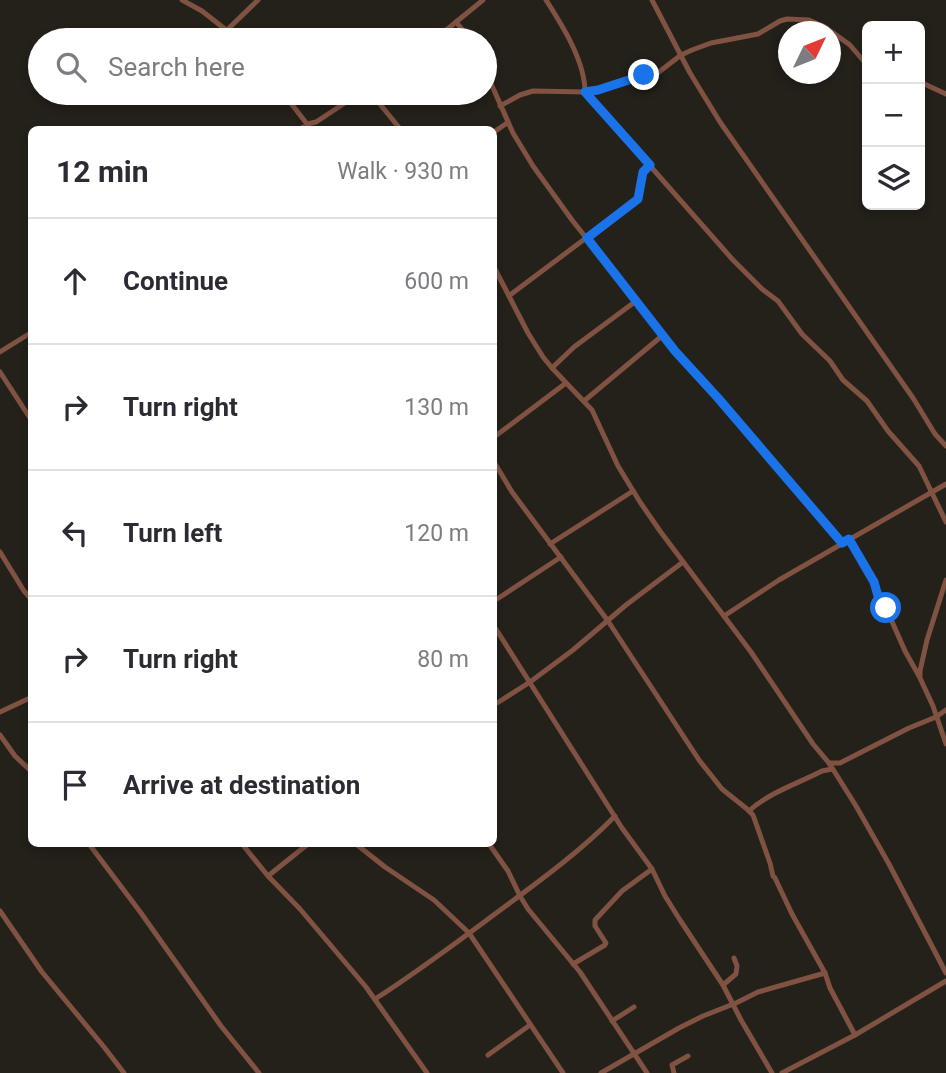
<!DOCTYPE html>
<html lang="en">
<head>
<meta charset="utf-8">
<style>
  :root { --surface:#fff; --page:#f7f7f7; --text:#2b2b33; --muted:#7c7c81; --line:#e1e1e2 }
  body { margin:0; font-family:Roboto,sans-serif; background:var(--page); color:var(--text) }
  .controls { position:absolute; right:21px; top:21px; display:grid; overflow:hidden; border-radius:10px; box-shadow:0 4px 10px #0003 }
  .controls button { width:63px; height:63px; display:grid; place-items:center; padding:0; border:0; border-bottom:2px solid var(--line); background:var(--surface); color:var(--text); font:35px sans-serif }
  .compass { position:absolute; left:778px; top:21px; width:63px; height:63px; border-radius:50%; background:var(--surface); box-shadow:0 4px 10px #0003; rotate:47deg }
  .stop { position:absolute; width:21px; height:21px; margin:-16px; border:5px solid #1a73e8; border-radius:50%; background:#fff }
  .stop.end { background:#1a73e8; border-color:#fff; box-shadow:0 2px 7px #0008 }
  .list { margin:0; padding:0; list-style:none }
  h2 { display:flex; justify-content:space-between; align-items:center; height:91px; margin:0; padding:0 28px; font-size:30px }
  h2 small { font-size:23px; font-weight:400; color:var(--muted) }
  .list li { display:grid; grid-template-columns:46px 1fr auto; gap:21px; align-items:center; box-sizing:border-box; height:126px; padding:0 28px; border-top:2px solid var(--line) }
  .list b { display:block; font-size:26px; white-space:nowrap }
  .list em { font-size:23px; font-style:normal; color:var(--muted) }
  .icon { flex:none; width:38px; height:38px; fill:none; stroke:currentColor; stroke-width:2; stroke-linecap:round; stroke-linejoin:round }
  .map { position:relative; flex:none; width:946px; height:1073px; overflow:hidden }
  .search { position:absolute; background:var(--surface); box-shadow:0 4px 10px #0003; left:28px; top:28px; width:469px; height:77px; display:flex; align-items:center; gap:18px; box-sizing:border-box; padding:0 24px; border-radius:38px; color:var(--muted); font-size:26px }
  .panel { position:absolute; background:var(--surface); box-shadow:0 4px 10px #0003; left:28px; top:126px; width:469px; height:721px; border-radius:10px }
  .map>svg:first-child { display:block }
</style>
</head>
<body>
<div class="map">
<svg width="946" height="1073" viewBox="0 0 946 1073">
  <rect width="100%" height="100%" fill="#24201a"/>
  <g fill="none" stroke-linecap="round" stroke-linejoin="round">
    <g stroke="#805242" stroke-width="5">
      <path d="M182 0 202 11 239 40"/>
      <path d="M546 0C562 25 585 61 585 92L733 260 762 289 778 301 802 334 830 361 843 380 867 401 888 431 919 466 946 522"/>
      <path d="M652 0 690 73 720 122 913 398 935 434 946 446"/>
      <path d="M456 22 471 40"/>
      <path d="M227 30 258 0"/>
      <path d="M434 40 483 0"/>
      <path d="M485 70 513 133 533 166 572 220 675 350 718 398 842 543"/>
      <path d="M920 82 946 94"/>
      <path d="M283 93 307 124 316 122 360 93"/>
      <path d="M371 93 401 130"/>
      <path d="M500 106 520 95 533 91 585 92 606 88 639 76 655 75 681 55 692 50 711 43 758 34 780 21 787 19 809 20 825 27 850 45 867 65"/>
      <path d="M303 127 304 130"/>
      <path d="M494 132 507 123"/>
      <path d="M494 267 528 333 543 357 552 368 592 410 618 466 640 502 660 531 751 652 813 744 829 763 856 806 889 864 946 973"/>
      <path d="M510 295 638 199 643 172 650 165"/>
      <path d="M0 352 32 332"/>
      <path d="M552 368 574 347 636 301"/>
      <path d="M0 372 32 421"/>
      <path d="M584 401 663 335"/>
      <path d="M494 437 566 383"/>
      <path d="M494 462 512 492 608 621 699 760 722 789 747 809 753 815 770 863 773 876 775 878 792 914 825 973 758 992 736 1003 703 1016 679 1028 601 1073"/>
      <path d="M849 539 874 582 878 596 886 608 905 651 919 676"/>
      <path d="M550 544 633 491"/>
      <path d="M0 552 24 591 32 600"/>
      <path d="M946 580 927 640 920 671V678L933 706 946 744"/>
      <path d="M494 601 561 557"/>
      <path d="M724 616 779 580 946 484"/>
      <path d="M494 626 622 828 652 869 665 896 680 920 723 985 741 1020 772 1073"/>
      <path d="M494 705 530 682 573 650 626 605 683 562"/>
      <path d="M0 712 32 697"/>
      <path d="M0 735 15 756 32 772"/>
      <path d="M829 763H840L909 728 936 717 946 710"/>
      <path d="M749 811C768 793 799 783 822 771L832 769"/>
      <path d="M89 844 141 913 221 1026 259 1073"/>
      <path d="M242 844 268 876 300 909 366 987 427 1073"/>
      <path d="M356 844 385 867 434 900 469 933 563 1073"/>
      <path d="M489 844 508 871 520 896 528 909 580 972 647 1073"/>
      <path d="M268 876 308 844"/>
      <path d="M0 911 42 972 104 1047 124 1073"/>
      <path d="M573 964 605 945 606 943 595 926V920L622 891 652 869"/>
      <path d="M825 973 830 988 855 1035"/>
      <path d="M723 985 736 974 737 966 734 958"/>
      <path d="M375 999C419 971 461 939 503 908 541 880 582 850 615 816"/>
      <path d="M612 1021 634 1007"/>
      <path d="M488 1055 530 1025"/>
      <path d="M674 1073 672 1065 688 1056"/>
      <path d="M782 1073 855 1035 946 981"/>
    </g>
  </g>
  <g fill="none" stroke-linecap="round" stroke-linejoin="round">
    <path stroke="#1a73e8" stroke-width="9" d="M644 75 598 90 585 92 650 165 643 172 638 199 587 238 675 351 718 398 842 543 849 539 874 582 878 596 886 608"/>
  </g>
</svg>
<div class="controls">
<button>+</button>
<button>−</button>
<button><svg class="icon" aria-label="layers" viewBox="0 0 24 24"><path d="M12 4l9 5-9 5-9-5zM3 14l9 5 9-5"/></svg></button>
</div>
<svg class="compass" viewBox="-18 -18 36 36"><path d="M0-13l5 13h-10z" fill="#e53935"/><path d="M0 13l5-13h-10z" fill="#7c7c81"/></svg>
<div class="stop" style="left:886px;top:608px"></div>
<div class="stop end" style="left:644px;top:75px"></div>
<div class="search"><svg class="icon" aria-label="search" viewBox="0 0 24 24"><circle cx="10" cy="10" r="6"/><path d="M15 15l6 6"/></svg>Search here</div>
<section class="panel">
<h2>12 min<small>Walk · 930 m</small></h2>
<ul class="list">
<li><svg class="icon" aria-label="ahead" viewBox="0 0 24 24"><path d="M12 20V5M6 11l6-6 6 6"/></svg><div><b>Continue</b></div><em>600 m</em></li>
<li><svg class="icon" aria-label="right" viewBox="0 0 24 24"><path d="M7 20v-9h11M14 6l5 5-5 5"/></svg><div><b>Turn right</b></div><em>130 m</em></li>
<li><svg class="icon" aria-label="left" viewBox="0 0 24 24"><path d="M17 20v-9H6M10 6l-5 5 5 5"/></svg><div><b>Turn left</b></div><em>120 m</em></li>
<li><svg class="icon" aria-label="right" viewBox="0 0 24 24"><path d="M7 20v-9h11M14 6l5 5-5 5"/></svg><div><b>Turn right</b></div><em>80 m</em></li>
<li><svg class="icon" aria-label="arrive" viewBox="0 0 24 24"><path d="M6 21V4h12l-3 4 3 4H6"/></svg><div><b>Arrive at destination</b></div></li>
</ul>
</section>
</div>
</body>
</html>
